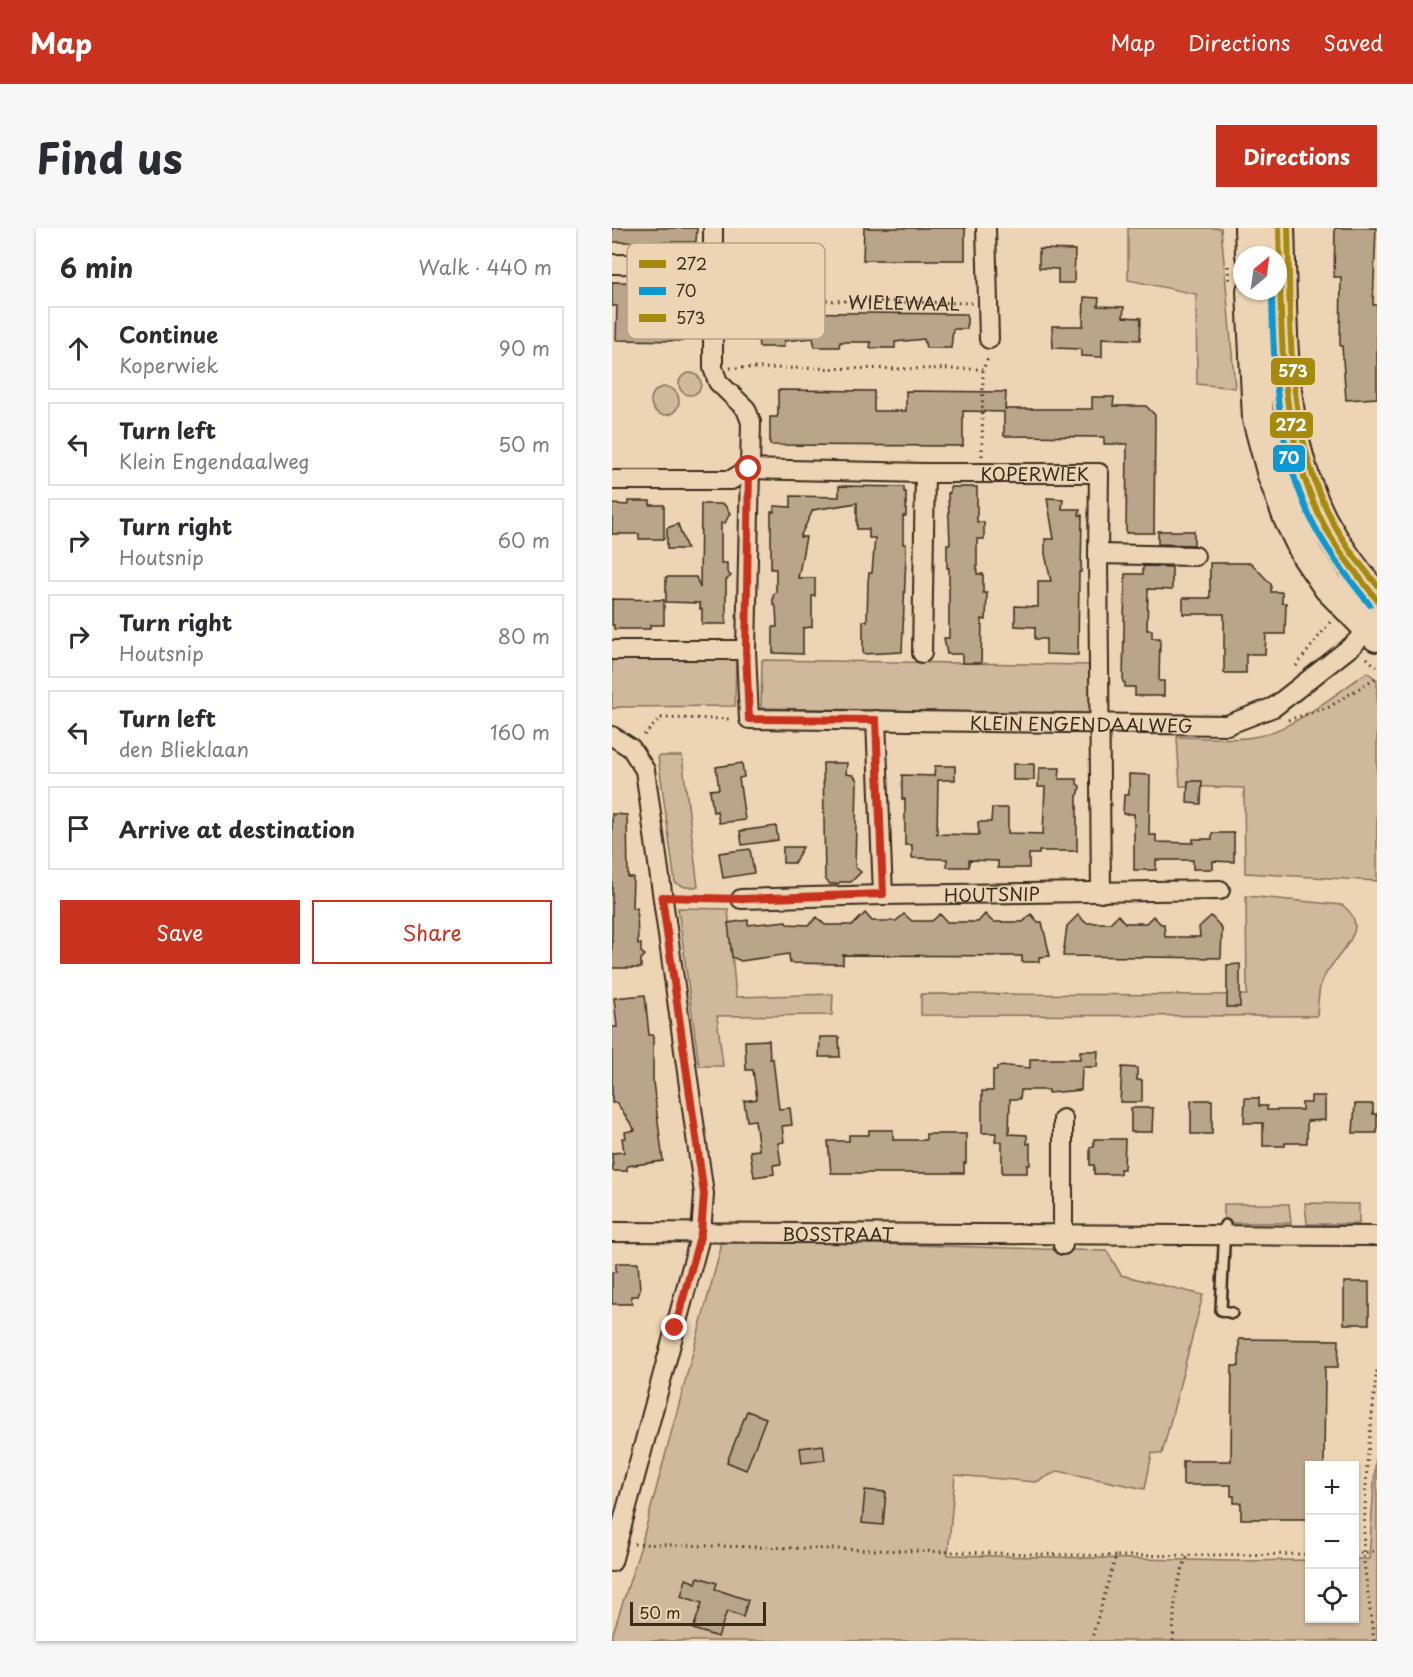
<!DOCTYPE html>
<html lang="en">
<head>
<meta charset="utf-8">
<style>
  :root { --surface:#fff; --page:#f7f7f7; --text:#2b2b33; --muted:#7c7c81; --line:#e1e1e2; --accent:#c8321e }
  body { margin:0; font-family:"Playpen Sans",sans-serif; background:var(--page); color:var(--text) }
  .controls { position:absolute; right:18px; bottom:18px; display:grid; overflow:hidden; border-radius:0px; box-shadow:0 2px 4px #0004 }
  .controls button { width:54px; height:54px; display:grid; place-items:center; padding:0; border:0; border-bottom:2px solid var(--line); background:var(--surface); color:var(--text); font:30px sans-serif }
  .compass { position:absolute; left:621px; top:18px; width:54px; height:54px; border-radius:50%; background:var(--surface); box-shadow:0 2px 4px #0004; rotate:29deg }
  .scale { position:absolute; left:18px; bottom:15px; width:136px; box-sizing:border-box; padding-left:6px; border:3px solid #3b2a1e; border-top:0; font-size:16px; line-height:21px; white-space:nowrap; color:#3b2a1e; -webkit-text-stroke:4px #ecd4b4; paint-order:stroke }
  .stop { position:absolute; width:18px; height:18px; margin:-14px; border:4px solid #c8321e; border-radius:50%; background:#fff }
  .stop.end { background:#c8321e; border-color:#fff; box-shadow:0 2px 6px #0008 }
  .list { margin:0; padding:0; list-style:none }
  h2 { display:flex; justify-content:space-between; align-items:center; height:78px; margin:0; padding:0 24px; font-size:26px }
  h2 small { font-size:20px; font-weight:400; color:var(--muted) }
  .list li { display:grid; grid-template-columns:39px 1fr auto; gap:18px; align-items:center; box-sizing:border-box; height:84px; margin:0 12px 12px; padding:0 12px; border:2px solid var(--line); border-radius:0px }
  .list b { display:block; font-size:22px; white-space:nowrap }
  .list p { margin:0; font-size:20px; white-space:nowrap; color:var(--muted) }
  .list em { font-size:20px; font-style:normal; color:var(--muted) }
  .actions { display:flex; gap:12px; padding:18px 24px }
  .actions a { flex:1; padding:14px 0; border:2px solid var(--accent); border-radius:0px; text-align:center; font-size:21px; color:var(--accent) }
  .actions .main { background:var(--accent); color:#fff }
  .icon { flex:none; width:33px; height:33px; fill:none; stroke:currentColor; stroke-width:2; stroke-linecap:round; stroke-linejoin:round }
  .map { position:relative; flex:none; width:765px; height:1413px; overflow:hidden; border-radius:0px }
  header { display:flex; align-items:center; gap:36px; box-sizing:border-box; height:84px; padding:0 30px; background:var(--accent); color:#fff }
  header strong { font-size:28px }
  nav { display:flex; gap:33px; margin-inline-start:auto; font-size:21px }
  .intro { display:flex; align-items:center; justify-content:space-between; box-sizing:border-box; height:144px; padding:0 36px }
  h1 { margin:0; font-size:42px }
  .button { padding:15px 27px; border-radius:0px; background:var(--accent); color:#fff; font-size:21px; font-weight:700 }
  main { display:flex; gap:36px; padding:0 36px }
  aside { flex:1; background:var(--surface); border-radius:0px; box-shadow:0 2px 4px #0004 }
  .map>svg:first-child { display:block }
</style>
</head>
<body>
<header>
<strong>Map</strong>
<nav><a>Map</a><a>Directions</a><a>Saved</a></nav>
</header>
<div class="intro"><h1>Find us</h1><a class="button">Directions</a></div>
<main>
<aside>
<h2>6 min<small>Walk · 440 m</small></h2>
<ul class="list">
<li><svg class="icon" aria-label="ahead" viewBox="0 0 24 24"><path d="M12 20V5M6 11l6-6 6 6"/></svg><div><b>Continue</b><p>Koperwiek</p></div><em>90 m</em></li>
<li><svg class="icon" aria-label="left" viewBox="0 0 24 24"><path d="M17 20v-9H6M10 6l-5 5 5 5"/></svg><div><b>Turn left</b><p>Klein Engendaalweg</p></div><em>50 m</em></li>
<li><svg class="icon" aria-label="right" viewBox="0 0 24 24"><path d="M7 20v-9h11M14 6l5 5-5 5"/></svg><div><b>Turn right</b><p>Houtsnip</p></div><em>60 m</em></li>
<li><svg class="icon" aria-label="right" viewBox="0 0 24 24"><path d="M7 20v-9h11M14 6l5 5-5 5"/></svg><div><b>Turn right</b><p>Houtsnip</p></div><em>80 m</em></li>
<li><svg class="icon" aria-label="left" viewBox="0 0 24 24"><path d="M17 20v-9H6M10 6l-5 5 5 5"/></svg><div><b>Turn left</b><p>den Blieklaan</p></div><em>160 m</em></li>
<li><svg class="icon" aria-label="arrive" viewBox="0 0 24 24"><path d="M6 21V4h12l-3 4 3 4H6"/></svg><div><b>Arrive at destination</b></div></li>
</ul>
<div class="actions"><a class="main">Save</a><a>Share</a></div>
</aside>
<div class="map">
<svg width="765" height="1413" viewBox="0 0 765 1413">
  <rect width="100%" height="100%" fill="#ecd4b4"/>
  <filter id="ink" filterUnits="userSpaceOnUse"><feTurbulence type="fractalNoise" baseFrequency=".0167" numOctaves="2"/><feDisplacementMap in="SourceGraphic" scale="12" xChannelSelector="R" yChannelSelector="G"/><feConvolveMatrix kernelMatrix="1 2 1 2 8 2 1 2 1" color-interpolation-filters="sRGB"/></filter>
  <g filter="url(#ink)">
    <g fill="#d0b89c" stroke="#86715d" stroke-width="1.5">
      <path d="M516 0H609L623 160 585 156 584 66 516 52Z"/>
      <circle cx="78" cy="156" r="11"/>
      <circle cx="53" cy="173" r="14"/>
      <path d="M0 430H124L123 478 7 479 0 481Z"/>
      <path d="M150 432 479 437V486L149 480Z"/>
      <path d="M755 444 765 452V653L633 645 632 560 568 558 565 509C587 509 611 512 634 510 675 507 722 467 755 444Z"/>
      <path d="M46 528H70L86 659H73L63 655Z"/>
      <path d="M634 668 730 677C765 702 719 728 709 755 706 765 706 777 705 788L309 787V766L635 767Z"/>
      <path d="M66 680 116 681 124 769 221 766 220 787 105 788 111 838H87Z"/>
      <path d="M693 975 747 976V996H695Z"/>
      <path d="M612 976H677L679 995H612Z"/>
      <path d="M108 1011 495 1023 509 1047 591 1067 550 1226 540 1225 533 1261 446 1243 424 1254 343 1247 336 1327 620 1333 697 1332 698 1390H742L743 1331H757L765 1210V1413H0V1408L28 1321 109 1020Z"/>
    </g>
    <g fill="#bba58a" stroke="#3b2a1e" stroke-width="1.5">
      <path d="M0 0H85L84 14H0Z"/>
      <path d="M252 0H353V32H251Z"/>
      <path d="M723 0H764L761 77H765V170L734 172 730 118H728L729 49H722Z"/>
      <path d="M427 21 463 22 462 55H446V41L427 40Z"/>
      <path d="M0 54 71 55V113L4 112 5 78H0Z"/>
      <path d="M472 69 487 70 486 78 512 79 511 89 529 90 528 112 490 110V129L469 128V121L441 120 440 98H471Z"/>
      <path d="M131 84 355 86V101H341L339 120H314L312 111 283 114V120H258L259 114H228L227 119H203L201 110 172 113V119H147L145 99H131Z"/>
      <path d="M166 162 262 163V183H294V163L394 164 393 181H480V169H502L501 178H534L543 187 542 305H514L515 216H492V209L392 208V184L351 183V218L158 217V189H165L166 186Z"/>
      <path d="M227 258 292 259V264H294V288H291V316H294V328L290 424 251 426V393H255L256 354 257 345H260L263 310H257V301H245V275L201 282 188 309H194L186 350H203V368H200V399L191 400V426L161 425V399H165L164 379 161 375V367L164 364V341H159V284H162V278L179 279V268L227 269Z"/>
      <path d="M338 259H365V294H372V311H365V346H371V365H375L374 392 370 391 369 435H350V426H335L332 410H337V340H335V316H338L336 265H338Z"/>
      <path d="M435 270 451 271 450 281H468L467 287H470L469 344H467L466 427 434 426V411H423V399L403 398V378L426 379V353H439L433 326V311H442Z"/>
      <path d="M16 273H38V277H52V311H27V306H0V276L16 277Z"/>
      <path d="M89 276H112L118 285 113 295H109V335H115V344L119 348 114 352V396H90V381H88V375L54 374V349H84L88 360Z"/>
      <path d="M66 296 75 321H55V300Z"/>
      <path d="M546 303H582V317L546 316Z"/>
      <path d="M598 335H639L659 356V364H670V375H674L673 406H654L653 426H634V445H612V386H571V370H598Z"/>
      <path d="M531 338 560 339V362L536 361 535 402H540V410H548L547 453H552V468H523V459H513V455L511 454 513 346H531Z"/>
      <path d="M0 371 52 372V397H38V401H2V397H0Z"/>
      <path d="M130 535 132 549 127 550 133 592 107 595 105 583 101 584 98 562 107 561 104 539Z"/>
      <path d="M211 535H235L234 546 241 547 245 552 243 639 249 644 239 654H228L226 656H218L213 651Z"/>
      <rect x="401" y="536" width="21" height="16"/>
      <path d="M323 538H343V552H326L325 606 367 607 366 594H379L380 580H396V605L431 606 433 559H426L427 540H448L447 551H465V556L468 558 467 565 465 568V623H427V626H417V640H386V633L357 632V639H335V631L300 630V617H293V571H290V547L322 548Z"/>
      <path d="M517 546 538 547 537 607H544V614L581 615V611H600V605H622V634L601 633V641H581V632H544V642H522V586H511L512 567H517Z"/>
      <path d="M576 553H590L589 576 575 575Z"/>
      <path d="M0 586 15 587 16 649H21L20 680H25L26 716H29V724L33 727 29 731V740H0Z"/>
      <path d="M164 598 166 612 130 617 128 603Z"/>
      <path d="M171 619H191L182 635H171Z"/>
      <path d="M138 621 142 645 111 650 107 625Z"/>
      <path d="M253 685 260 693H284L292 686 300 693H320L328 686 335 694H366L373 686 381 694H411L419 686 426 694H430L438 728 427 729V734H410V728L231 727V736L178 735 177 726 129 733 120 729 116 695 136 692V697L174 693 175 696 197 697 205 689 213 697H241Z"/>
      <path d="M466 687 474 695H498L506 687 513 695H534L541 688 549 696H552L553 709H588L587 699 599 688 610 700 609 730 451 728 455 698Z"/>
      <path d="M628 736V779H615V737Z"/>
      <path d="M33 767 37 807H41V854L51 933 15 938V943H1L0 925 12 924 10 910H14L13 904 23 902 5 875H0V799H5L2 770Z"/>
      <path d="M208 809H227L228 829H207Z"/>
      <path d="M157 812 158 831H161L167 881 178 880 180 897 170 898 172 914 166 915 169 936 161 937 162 946 142 949 138 923 147 922 143 892 135 893 132 873 145 871 141 842H134L133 813Z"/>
      <path d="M468 823H486L485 839H470L469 862 436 865V862H409L408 871H398L397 906 415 907V916L418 915V937H415V945H390V914H383L384 905H370V863H381V842H385V839L395 838 418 840V831H468Z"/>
      <path d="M510 839 525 840V852H530V874H508Z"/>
      <path d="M699 868H713V892L695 893V915H673V918H651V895H632L633 870H647V878H655V882H690V875H699Z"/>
      <path d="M585 872H600V906H579V873Z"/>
      <path d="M743 876H761V886H765V905H741Z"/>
      <path d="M519 880H541L540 904H519Z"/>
      <path d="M257 902H281V912H314V906H354V935H352V945H219L216 913H237V907H257Z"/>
      <path d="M482 911H513L512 941H508V946H482V937H478V919H482Z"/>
      <path d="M4 1035H26L28 1062 26 1068H19L20 1076H0V1044H4Z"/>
      <rect x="732" y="1054" width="25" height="42"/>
      <path d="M627 1111 727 1112 726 1139H713L712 1238H698V1291H629V1275H622V1268H619V1257H571V1233H619L620 1138H627Z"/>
      <path d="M135 1183 154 1190 134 1242 115 1234Z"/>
      <path d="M211 1217 213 1232 190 1235 188 1220Z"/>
      <path d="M253 1262 274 1264 271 1297 250 1295Z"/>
      <path d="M86 1349 105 1355 103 1361 136 1372 131 1389 115 1383 106 1409 81 1401 90 1375 69 1368 74 1351 84 1355Z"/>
    </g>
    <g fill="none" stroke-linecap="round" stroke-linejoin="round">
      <defs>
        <path id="lane" d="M613 997 609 1082 620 1085"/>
        <g id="street">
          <path d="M374 0 377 111"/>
          <path d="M0 36 101 37V0"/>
          <path id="s2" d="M101 37V140L106 154 134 181 139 194 134 422 137 491 615 497 662 479 741 417 764 393"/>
          <path id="s3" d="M0 252H119L137 241 313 245H487L486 326 583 328"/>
          <path d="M486 326 489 665"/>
          <path d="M0 422H134"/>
          <path d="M310 425 313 245"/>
          <path id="s4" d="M264 492 271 667 608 662"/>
          <path d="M0 508 19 520 33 542 92 966 89 1005 0 1334"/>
          <path d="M129 671 271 667"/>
          <path d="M451 891V1017"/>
          <path id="s5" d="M0 1004 765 1008"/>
        </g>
        <g id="primary">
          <path d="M638 0 639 27"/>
          <path d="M667 0C671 98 664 203 710 293 726 322 745 346 765 372"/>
          <path d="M640 63 646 191 661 247 677 290 695 327 717 359 765 408"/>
        </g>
      </defs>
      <use href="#lane" stroke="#3b2a1e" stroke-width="14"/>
      <use href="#street" stroke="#3b2a1e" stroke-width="22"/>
      <use href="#primary" stroke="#3b2a1e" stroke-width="34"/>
      <g stroke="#3b2a1e" stroke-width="3" stroke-dasharray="1.5 4.5" stroke-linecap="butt">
        <path d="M616 38 617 55"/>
        <path id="s1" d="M118 71 360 75"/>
        <path d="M118 140 371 141"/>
        <path d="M370 228 371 141 377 128"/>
        <path d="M755 430 765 439"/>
        <path d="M684 438 718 394"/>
        <path d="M676 492 717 479 765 449"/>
        <path d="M32 507 49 490 120 491"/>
        <path d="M67 669 112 670"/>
        <path d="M22 1316 504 1328"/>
        <path d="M742 1326 765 1323"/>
        <path d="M479 1413 504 1328 698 1326"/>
        <path d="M561 1413C562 1383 562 1355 576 1328"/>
        <path d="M762 1413 751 1326 755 1235 765 1140"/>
      </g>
      <use href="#lane" stroke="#ecd4b4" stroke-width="9"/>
      <use href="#street" stroke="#ecd4b4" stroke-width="18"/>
      <use href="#primary" stroke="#ecd4b4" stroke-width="30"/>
      <defs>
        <path id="bus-1" d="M667 0C670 98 665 203 710 293 724 321 746 347 765 372"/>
        <path id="bus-2" d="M660 63C661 142 665 227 703 299 718 327 738 352 758 377"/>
        <path id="bus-3" d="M676 0C679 96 673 200 718 289 730 314 748 336 765 357"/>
      </defs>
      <use href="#bus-1" stroke="#ecd4b4" stroke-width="10"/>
      <use href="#bus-2" stroke="#ecd4b4" stroke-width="10"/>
      <use href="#bus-3" stroke="#ecd4b4" stroke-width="10"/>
      <use href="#bus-1" stroke="#a58a0e" stroke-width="6"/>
      <use href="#bus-2" stroke="#0c98d2" stroke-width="6"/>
      <use href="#bus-3" stroke="#a58a0e" stroke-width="6"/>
    </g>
  </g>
  <g fill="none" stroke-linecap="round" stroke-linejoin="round" filter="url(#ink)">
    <path stroke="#c8321e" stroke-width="8" d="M63 1100 89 1005 92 966 50 669 129 671 271 666 264 492 137 491 134 422 137 241"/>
  </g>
  <g text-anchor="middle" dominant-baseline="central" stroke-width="4.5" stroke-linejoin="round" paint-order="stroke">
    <g font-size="18" fill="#3b2a1e" stroke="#ecd4b4">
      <text stroke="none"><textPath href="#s1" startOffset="174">WIELEWAAL</textPath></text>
      <text stroke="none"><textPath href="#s3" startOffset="426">KOPERWIEK</textPath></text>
      <text stroke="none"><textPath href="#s2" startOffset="800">KLEIN ENGENDAALWEG</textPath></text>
      <text stroke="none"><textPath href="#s4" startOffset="284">HOUTSNIP</textPath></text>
      <text stroke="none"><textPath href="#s5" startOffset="226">BOSSTRAAT</textPath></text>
    </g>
  </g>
  <rect x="15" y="15" width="198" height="96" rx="9" fill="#ecd4b4" stroke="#b7a187" stroke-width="1.5"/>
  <rect x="27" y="32" width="27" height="8" fill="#a58a0e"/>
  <rect x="27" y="59" width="27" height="8" fill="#0c98d2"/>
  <rect x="27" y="86" width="27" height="8" fill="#a58a0e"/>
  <g font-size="16" fill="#3b2a1e">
    <text x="64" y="42">272</text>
    <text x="64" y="69">70</text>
    <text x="64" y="96">573</text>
  </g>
  <g stroke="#ecd4b4" stroke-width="2">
    <rect x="658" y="129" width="46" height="29" rx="6" fill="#a58a0e"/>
    <rect x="657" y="183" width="45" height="28" rx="6" fill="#a58a0e"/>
    <rect x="660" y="216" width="34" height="29" rx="6" fill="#0c98d2"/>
  </g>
  <g font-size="16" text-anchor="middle" font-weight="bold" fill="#fff">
    <text x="681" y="149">573</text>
    <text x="679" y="203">272</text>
    <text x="677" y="236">70</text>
  </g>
</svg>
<div class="controls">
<button>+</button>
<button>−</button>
<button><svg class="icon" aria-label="locate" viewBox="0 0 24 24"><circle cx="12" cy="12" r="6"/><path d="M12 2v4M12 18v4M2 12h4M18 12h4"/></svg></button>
</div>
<svg class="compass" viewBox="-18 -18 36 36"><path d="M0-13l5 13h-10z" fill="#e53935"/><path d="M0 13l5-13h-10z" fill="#7c7c81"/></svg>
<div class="scale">50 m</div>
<div class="stop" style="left:137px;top:241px"></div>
<div class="stop end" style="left:63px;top:1100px"></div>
</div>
</main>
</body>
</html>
